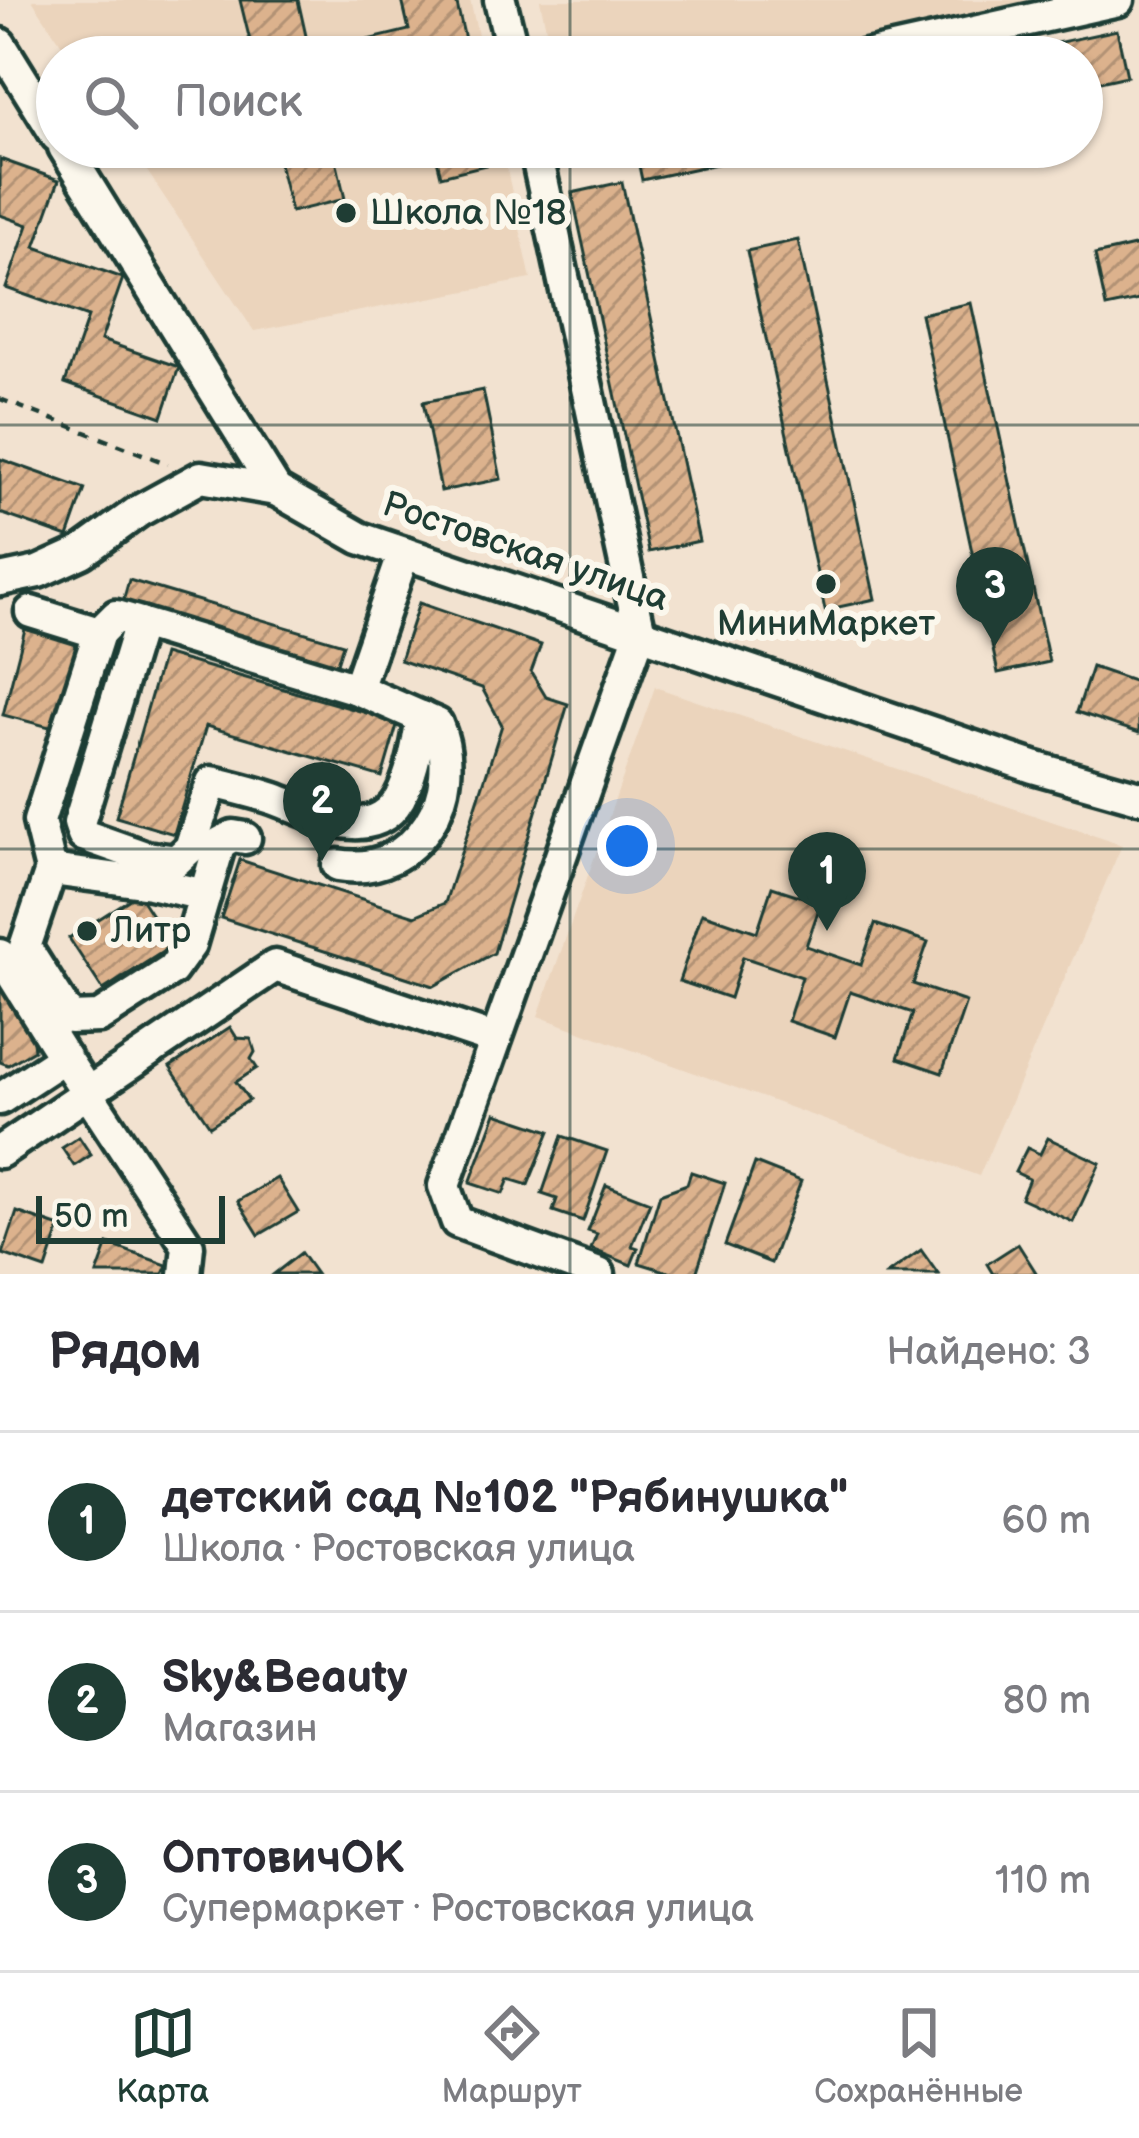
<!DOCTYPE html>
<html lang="ru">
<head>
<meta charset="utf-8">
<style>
  :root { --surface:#fff; --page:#f7f7f7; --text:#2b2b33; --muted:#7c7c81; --line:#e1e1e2; --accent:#1f3d34 }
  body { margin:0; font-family:"Balsamiq Sans",sans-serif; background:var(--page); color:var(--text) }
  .scale { position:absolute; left:36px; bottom:30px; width:189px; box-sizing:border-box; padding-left:12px; border:6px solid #1f3d34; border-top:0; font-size:33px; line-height:42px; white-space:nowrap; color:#1f3d34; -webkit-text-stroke:9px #fbf7ec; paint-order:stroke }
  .you { position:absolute; left:627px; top:846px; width:42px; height:42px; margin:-30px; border:9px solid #fff; border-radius:50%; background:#1a73e8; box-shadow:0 0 0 18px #1a73e833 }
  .badge { display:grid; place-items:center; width:78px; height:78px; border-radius:50%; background:var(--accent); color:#fff; font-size:39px; font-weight:700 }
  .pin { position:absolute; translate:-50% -99px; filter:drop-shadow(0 3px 6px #0008) }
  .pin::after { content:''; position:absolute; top:63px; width:42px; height:36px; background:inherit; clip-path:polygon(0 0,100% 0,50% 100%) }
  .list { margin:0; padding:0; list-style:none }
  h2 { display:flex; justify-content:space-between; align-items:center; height:156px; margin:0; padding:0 48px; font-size:51px }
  h2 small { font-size:39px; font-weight:400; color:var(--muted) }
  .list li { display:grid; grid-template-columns:78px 1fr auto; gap:36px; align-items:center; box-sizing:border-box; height:180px; padding:0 48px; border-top:3px solid var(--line) }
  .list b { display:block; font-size:45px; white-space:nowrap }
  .list p { margin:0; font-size:39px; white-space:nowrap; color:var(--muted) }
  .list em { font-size:39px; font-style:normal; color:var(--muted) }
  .icon { flex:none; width:66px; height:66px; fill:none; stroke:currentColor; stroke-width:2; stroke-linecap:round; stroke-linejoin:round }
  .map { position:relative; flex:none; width:1139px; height:1274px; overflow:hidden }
  .search { position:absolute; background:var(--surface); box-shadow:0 3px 9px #0004; left:36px; right:36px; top:36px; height:132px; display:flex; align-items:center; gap:30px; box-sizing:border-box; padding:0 42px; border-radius:66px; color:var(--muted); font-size:45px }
  .sheet { height:696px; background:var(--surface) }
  nav { display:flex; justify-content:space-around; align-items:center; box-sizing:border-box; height:168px; border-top:3px solid var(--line); background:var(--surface); font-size:33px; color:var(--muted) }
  nav a { display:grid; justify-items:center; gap:6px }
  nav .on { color:var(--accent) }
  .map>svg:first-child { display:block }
</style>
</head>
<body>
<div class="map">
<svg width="1139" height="1274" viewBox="0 0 1139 1274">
  <defs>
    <pattern id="building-hatch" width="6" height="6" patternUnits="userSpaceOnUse" patternTransform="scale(3)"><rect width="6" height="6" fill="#dcb28d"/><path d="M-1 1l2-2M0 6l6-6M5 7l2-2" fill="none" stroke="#b29274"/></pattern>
  </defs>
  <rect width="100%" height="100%" fill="#f2e2d0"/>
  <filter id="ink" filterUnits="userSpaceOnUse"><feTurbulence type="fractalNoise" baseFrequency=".00833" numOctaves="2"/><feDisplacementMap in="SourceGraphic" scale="24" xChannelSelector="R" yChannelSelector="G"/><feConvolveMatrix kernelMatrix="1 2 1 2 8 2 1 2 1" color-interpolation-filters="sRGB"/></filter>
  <g filter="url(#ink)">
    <g fill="#ebd4bc">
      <path d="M32 0H470L483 57H70Z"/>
      <path d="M540 0H1048L795 57H552Z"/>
      <path d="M131 147H502L531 279 254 331Z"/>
      <path d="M655 687 1122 845 979 1176 538 1016Z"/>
    </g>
    <g fill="url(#building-hatch)" stroke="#1f3d34" stroke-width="3">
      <path d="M240 0H298L310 54 409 30 402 0H456L469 57H254Z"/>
      <path d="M1117 30 1127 76 1082 86V57H991Z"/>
      <path d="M275 147H333L345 199 291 212Z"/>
      <path d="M434 147H490L494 163 441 176Z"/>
      <path d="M635 147H795L642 180Z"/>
      <path d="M0 159 59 180 35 247 123 278 101 340 179 367 162 417 65 383 88 317 6 288 28 225 0 215Z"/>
      <path d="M622 182 699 541 649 552 572 193Z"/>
      <path d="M798 240 875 599 825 610 747 251Z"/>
      <path d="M1139 245V300L1106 307 1095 255Z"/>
      <path d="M971 303 1049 662 998 673 921 314Z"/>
      <path d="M483 390 501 479 441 491 423 402Z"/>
      <path d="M0 459 85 489 68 537 0 513Z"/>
      <path d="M129 580 343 644 335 670 122 605Z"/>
      <path d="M419 603 541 645 531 672 546 697 568 704 494 953 434 986 221 918 240 860 415 916 445 903 502 725 482 688 400 660Z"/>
      <path d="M25 629 83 644 61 730 3 715Z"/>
      <path d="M163 654 398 722 382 777 206 726 174 834 116 817Z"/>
      <path d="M1092 667 1139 683V733L1077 712Z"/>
      <path d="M772 887 821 903 806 946 861 965 875 924 928 942 913 984 966 1002 942 1073 898 1058 913 1013 850 992 835 1037 788 1021 802 977 743 957 730 998 679 981 702 913 757 932Z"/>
      <path d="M138 894 172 946 103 990 69 938Z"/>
      <path d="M0 987 32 1033 34 1050 8 1065 0 1062Z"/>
      <path d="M230 1027 237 1038 251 1039 255 1052 251 1059 257 1068 236 1082 249 1100 210 1126 170 1067Z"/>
      <path d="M496 1113 550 1131 528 1185 509 1179 503 1194 470 1183Z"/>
      <path d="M562 1136 607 1151 583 1221 553 1211 557 1199 542 1194Z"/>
      <path d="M79 1137 91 1155 74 1166 62 1148Z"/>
      <path d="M1048 1138 1100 1163 1073 1222 1021 1198 1029 1179 1015 1172 1027 1148 1040 1154Z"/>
      <path d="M755 1163 801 1181 771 1263 725 1245Z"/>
      <path d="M691 1172 725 1183 696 1274H675L639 1263 660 1194 687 1184Z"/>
      <path d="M277 1178 298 1212 259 1235 238 1201Z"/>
      <path d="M606 1185 650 1202 632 1246 638 1248 631 1265 591 1249 597 1234 588 1231Z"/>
      <path d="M17 1212 60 1227 46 1269 3 1254Z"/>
      <path d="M108 1244 167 1265 163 1274H97Z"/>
      <path d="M1018 1244 1037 1274H993L987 1264Z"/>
      <path d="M921 1250 938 1274H887Z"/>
      <path d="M301 1253 316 1274H274Z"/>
    </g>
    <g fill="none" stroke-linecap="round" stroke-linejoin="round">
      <defs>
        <g id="minor">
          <path d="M500 0 514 57"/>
          <path d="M0 44 57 136"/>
          <path d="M862 57 1118 0"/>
          <path d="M64 147 276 490 360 538 1033 767 1139 797"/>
          <path d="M535 147 640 633 444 1186 457 1222 599 1274"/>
          <path d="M0 580 38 572 82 552 139 511 201 477 276 490"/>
          <path d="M31 612 99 633 116 616 140 623"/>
          <path d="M99 633 39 821 51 870 25 947 70 1018 99 1017 172 970 190 945 220 843 233 836 245 838"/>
          <path d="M357 689 140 623 79 823 83 835 145 857 176 861 190 848 212 782C233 787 254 792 275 799 317 815 379 849 404 789 414 766 418 741 422 717"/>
          <path d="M338 865C418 879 466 790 437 724L357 689 404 553"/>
          <path d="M51 870 150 883 205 895"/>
          <path d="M0 955 64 1057"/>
          <path d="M0 1099 64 1057 188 1246 185 1274"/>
          <path d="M0 1152 275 966 493 1039"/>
        </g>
      </defs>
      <use href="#minor" stroke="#1f3d34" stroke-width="39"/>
      <path stroke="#1f3d34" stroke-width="4.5" stroke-dasharray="9 9" stroke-linecap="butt" d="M0 399 168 464"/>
      <use href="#minor" stroke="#fbf7ec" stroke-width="30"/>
    </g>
  </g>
  <path fill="none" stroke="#1f3d34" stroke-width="3" stroke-opacity="0.55" d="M570 0V57M570 147V1274M0 425H1139M0 849H1139"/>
  <g fill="#1f3d34" stroke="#fbf7ec" stroke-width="4.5">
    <circle cx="346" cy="213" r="12"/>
    <circle cx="826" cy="584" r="12"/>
    <circle cx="87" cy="931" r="12"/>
  </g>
  <g text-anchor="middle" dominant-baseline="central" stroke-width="12" stroke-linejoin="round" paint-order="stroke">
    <g font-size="36" fill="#1f3d34" stroke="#fbf7ec" text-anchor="start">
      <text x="370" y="213">Школа №18</text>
      <text x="826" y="624" text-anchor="middle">МиниМаркет</text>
      <text x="111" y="931">Литр</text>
    </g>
    <g font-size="36" fill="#1f3d34" stroke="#fbf7ec">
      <text transform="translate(525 552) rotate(19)">Ростовская улица</text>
    </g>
  </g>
</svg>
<div class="scale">50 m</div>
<div class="you"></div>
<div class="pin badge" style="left:827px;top:931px">1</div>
<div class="pin badge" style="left:322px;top:861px">2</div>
<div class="pin badge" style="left:995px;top:646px">3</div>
<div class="search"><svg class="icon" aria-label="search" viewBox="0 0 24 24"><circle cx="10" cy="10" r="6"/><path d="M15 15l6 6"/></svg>Поиск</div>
</div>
<section class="sheet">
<h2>Рядом<small>Найдено: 3</small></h2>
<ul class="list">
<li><span class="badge">1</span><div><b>детский сад №102 &quot;Рябинушка&quot;</b><p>Школа · Ростовская улица</p></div><em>60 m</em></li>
<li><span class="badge">2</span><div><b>Sky&amp;Beauty</b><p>Магазин</p></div><em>80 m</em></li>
<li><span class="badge">3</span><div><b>ОптовичОК</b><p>Супермаркет · Ростовская улица</p></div><em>110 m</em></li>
</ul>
</section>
<nav>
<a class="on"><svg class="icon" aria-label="map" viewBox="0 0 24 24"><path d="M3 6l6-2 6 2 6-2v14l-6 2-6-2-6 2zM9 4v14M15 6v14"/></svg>Карта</a>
<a><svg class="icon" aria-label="directions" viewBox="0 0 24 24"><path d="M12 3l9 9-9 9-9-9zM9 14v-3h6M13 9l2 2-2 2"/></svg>Маршрут</a>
<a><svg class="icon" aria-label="saved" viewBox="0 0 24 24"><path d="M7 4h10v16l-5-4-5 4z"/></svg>Сохранённые</a>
</nav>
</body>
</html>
